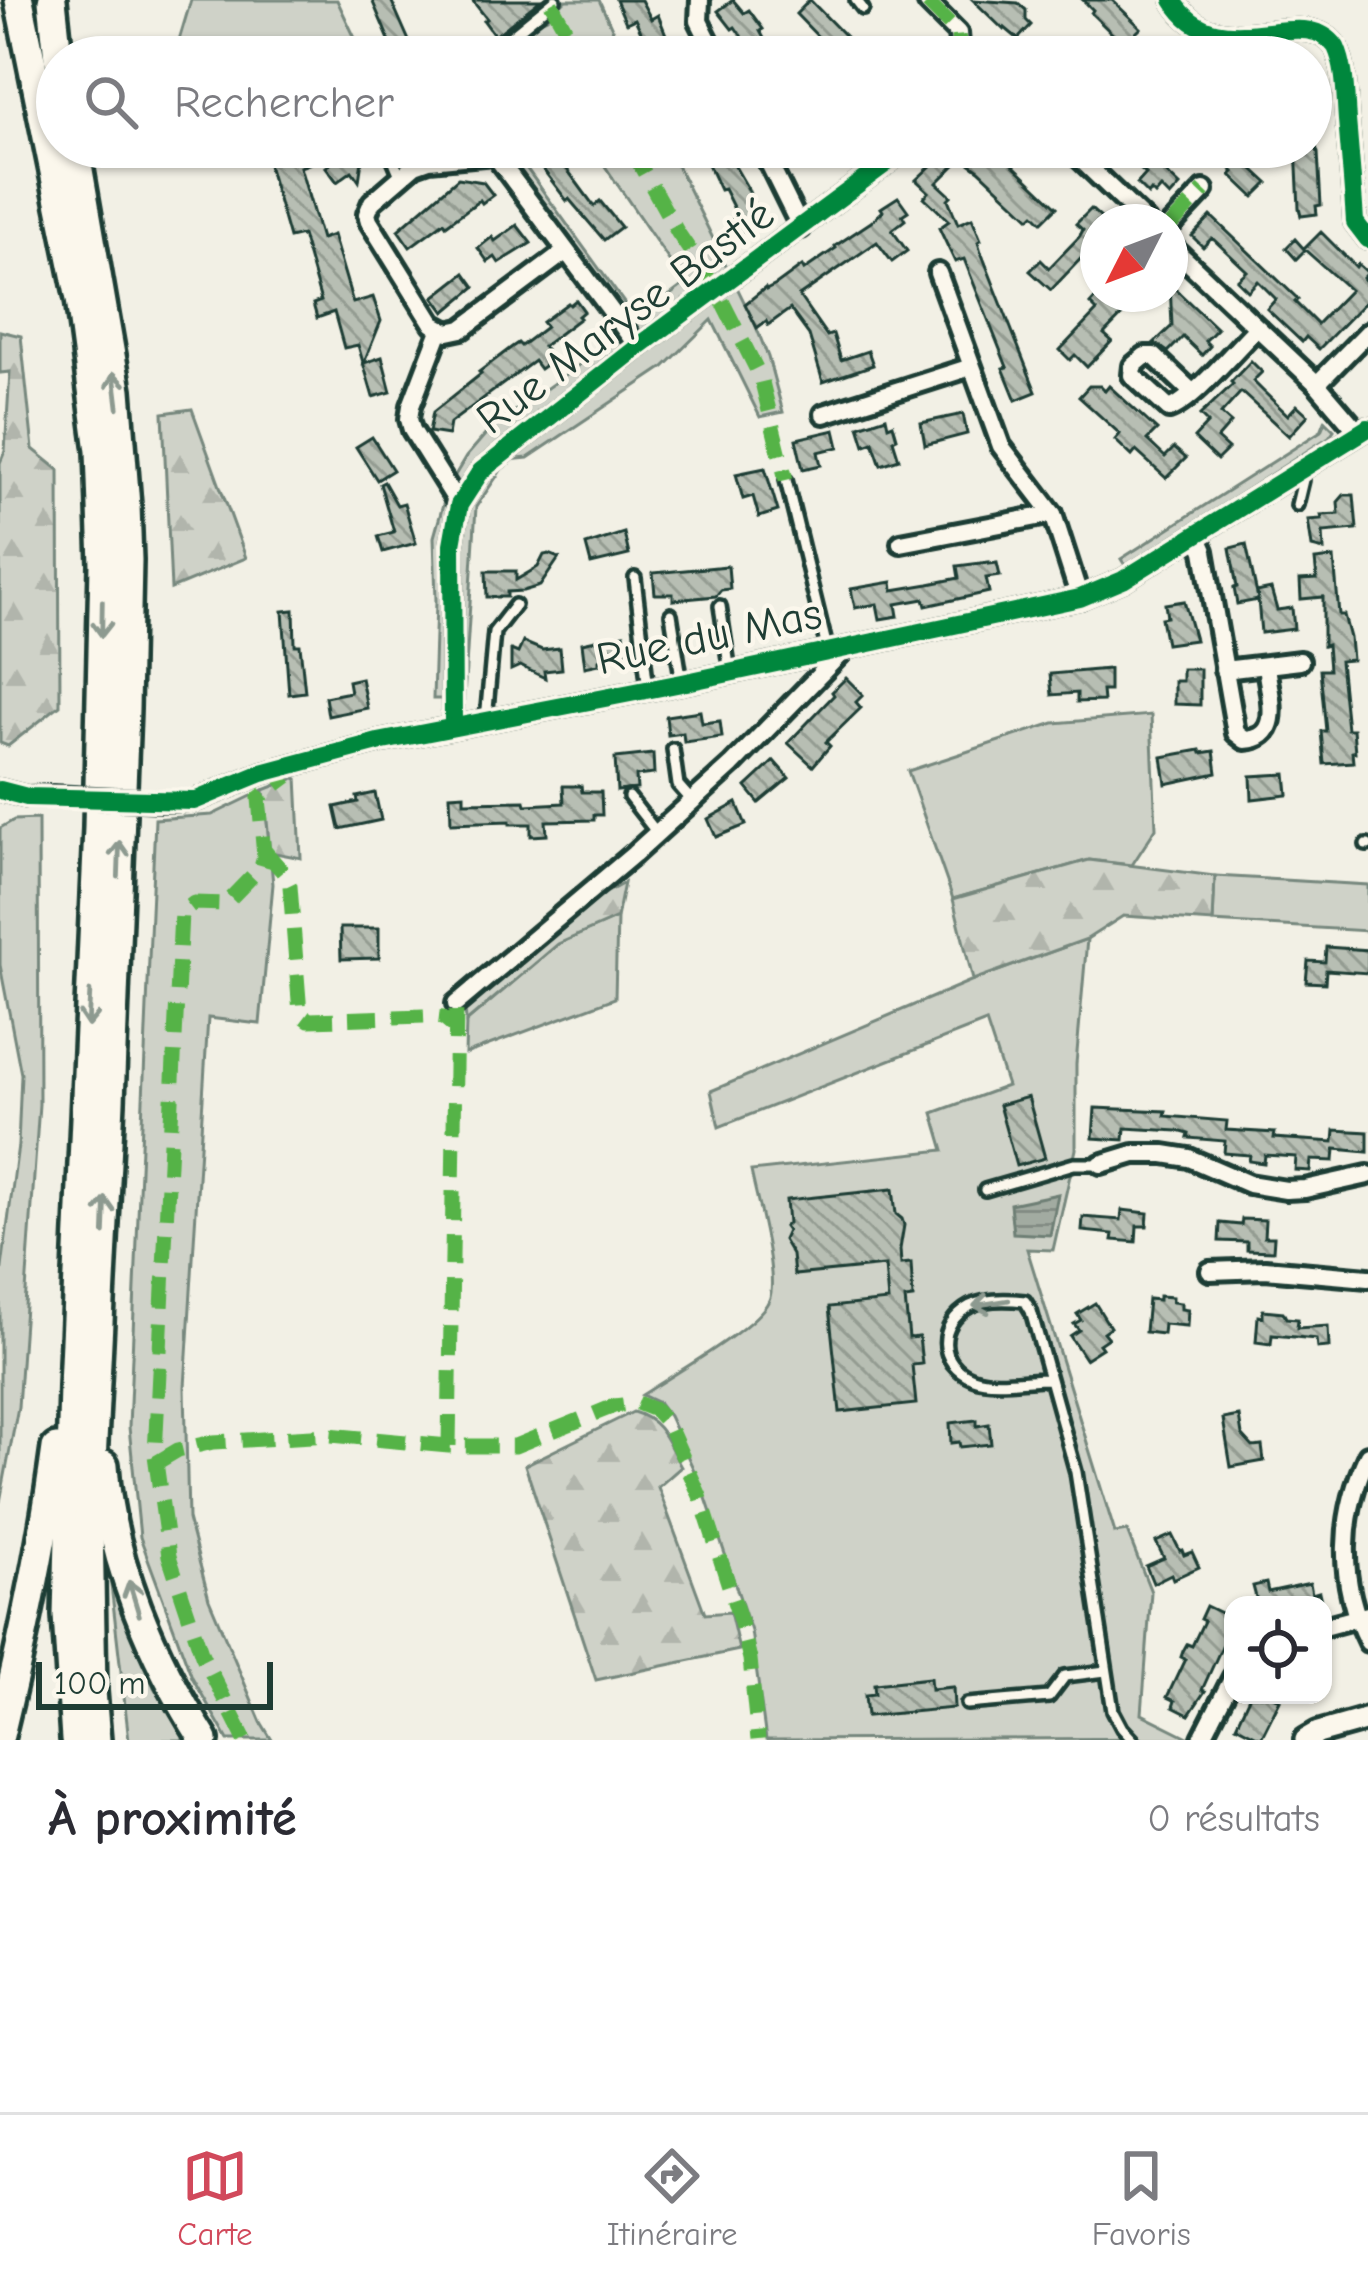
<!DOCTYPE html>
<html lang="fr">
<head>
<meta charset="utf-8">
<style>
  :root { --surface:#fff; --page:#f7f7f7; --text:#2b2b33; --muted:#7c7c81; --line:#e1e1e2; --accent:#d1495b }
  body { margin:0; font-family:"Comic Neue",sans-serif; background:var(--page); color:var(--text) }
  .controls { position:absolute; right:36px; bottom:36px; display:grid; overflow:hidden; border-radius:24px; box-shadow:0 3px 9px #0004 }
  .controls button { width:108px; height:108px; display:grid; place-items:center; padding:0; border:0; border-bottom:3px solid var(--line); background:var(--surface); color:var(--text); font:60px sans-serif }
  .compass { position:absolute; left:1080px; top:204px; width:108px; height:108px; border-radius:50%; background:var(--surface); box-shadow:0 3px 9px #0004; rotate:228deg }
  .scale { position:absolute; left:36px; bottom:30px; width:237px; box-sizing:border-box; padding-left:12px; border:6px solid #1f3d34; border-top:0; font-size:33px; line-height:42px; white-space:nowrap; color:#1f3d34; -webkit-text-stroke:9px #fbf7ec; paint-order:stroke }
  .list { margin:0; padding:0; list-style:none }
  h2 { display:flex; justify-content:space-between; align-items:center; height:156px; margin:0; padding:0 48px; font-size:51px }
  h2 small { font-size:39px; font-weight:400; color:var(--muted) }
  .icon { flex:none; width:66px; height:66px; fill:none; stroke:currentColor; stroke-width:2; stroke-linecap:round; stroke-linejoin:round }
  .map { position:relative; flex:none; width:1368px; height:1740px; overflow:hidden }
  .search { position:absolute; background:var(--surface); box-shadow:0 3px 9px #0004; left:36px; right:36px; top:36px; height:132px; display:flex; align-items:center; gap:30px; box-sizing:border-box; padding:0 42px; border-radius:66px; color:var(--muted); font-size:45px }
  .sheet { height:372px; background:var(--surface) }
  nav { display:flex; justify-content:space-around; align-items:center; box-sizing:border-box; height:168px; border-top:3px solid var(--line); background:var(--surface); font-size:33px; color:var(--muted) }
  nav a { display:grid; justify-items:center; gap:6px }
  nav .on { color:var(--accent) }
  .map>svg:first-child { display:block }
</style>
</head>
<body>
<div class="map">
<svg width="1368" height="1740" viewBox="0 0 1368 1740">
  <defs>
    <pattern id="forest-firs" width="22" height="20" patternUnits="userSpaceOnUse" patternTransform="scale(3)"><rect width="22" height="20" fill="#cfd2c8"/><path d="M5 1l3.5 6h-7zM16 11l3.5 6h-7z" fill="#b1b5ac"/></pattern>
    <pattern id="water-rules" width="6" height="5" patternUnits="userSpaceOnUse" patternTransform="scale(3)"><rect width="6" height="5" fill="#a2aba1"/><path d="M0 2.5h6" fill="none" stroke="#838c84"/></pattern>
    <pattern id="building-back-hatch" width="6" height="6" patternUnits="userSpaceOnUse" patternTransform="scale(3)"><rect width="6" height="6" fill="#b7beb3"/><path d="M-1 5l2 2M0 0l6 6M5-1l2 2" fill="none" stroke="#949c92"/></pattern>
  </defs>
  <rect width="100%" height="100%" fill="#f2f0e5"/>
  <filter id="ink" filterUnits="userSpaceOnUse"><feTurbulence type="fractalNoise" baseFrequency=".00833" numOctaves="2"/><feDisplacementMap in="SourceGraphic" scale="24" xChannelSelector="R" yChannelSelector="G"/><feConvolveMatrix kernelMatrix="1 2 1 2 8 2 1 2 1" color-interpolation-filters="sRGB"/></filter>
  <g filter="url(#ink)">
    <g fill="#cfd2c8" stroke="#77887e" stroke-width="3">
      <path d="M191 0H337L364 57H174Z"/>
      <path d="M566 0H599L625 57H536L538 47 525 28 547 18Z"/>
      <path d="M423 147H508L527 169 632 314 642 316 685 284 592 147H668L755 324 768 357 783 412 760 417 712 320 664 367 528 458 508 460 476 507 464 699H433L436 601 434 537 448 487 466 457 491 428 610 343 611 332 621 324 494 155 429 160Z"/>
      <path d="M1325 421 1334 430 1329 437 1126 567 1121 559 1321 431Z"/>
      <path d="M1151 715 1156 828 1132 865 1089 860 953 899 908 771 1054 723Z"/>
      <path d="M264 790 273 884 260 1024 208 1018 185 1387 188 1519 209 1599 261 1722 272 1740H228L192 1677 140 1537 129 1427 155 819 212 815Z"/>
      <path d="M38 819 39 1104 18 1407 0 1502V1283L18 1145 21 1074 0 965V828L14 820Z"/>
      <path d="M1215 876 1368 885V931L1213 922Z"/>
      <path d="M617 918 615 998 465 1054 466 1022 558 944Z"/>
      <path d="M1087 939 1076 1064V1149L1053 1250 1027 1249 1115 1533 1127 1531 1151 1592 1142 1714 1190 1738 766 1740 751 1631 704 1492 669 1416 659 1403 642 1395C669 1377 758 1327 769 1300 779 1278 756 1197 751 1171L944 1150 933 1113 1007 1086 986 1022 719 1127 711 1091 973 980Z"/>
      <path d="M109 1568 154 1687 186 1740H129Z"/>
    </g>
    <g fill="url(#forest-firs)" stroke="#77887e" stroke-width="3">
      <path d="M0 331 21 336 33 449 59 470 60 705 8 746 0 743V463L5 451 10 372 0 373Z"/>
      <path d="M192 409 246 558 171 589 163 413Z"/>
      <path d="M297 777 301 858 270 852 264 790Z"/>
      <path d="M1089 860 1215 876 1213 922 1123 916 1087 939 973 980 953 899Z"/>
      <path d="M624 883 617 918 558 944 466 1022 465 1007 591 901Z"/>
      <path d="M633 1412C662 1420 667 1442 681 1467L658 1487 705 1614 730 1612 739 1650 596 1680 525 1465Z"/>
    </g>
    <path fill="url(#water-rules)" stroke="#6e7f75" stroke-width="3" d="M1058 1194 1050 1235 1013 1233 1010 1204Z"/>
    <g fill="url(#building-back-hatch)" stroke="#1f3d34" stroke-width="3">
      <path d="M372 0H391L410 43 393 49Z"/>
      <path d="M472 0H541L495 36 484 21 487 19Z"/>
      <path d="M616 0H641L651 19 658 15 675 57H653L635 19 626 23Z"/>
      <path d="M733 0 744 13 749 10 763 29 760 31 774 57H756L735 27 732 29 718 11Z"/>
      <path d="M810 0 852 43 855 40 873 57H832L823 48 826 45 796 14Z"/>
      <path d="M973 0 1018 3 1026 10V20L1031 25 1018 39 1005 28 1004 30Z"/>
      <path d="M1083 0H1112L1141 28 1134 35 1157 57H1136L1091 13 1093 10Z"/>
      <path d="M345 147H364L359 181 352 171 337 182 326 167 344 154Z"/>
      <path d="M951 147H994L1057 207 1042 222 1034 214 1030 218 979 170 962 158 937 183 951 196 948 199 958 224 972 218 981 240 978 242 981 252 1036 392 1016 400 1003 368 1007 367 964 259 955 262 939 228 949 221 924 197 929 192 916 180Z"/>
      <path d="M1113 147H1173L1157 164 1180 186 1170 197 1161 188 1155 195 1151 191 1148 195 1137 184 1146 174 1125 156 1117 164 1106 154Z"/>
      <path d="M1208 147H1229L1268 183 1254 197 1231 175 1234 172Z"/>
      <path d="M1296 147H1316L1318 153 1321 205 1316 206 1317 214 1301 216 1299 208Z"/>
      <path d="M307 151 314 162 300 167 321 239 333 235 353 303 373 297 381 321 364 363 382 357 391 392 373 397 358 345 344 348 334 312 317 318 313 304 321 301 302 235 289 238 267 161Z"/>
      <path d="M724 151 730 164 733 163 748 189 761 224 737 235 730 220 738 217 724 189 720 190 706 160Z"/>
      <path d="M558 157 594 206 600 201 621 227 604 240 569 199 567 201 542 168Z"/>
      <path d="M458 178 483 182 493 195 482 203 480 200 446 225 444 222 410 247 398 230Z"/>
      <path d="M898 197 908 211 902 215 905 220 892 230 907 251 892 262 877 242 799 296 827 336 833 334 841 360 868 351 873 365 823 382 809 335 790 309 768 325 766 321 757 328 745 304 765 288 766 290 776 285 802 266 804 270 836 248 835 246 871 222 883 211 881 208Z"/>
      <path d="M1091 209 1102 219 1098 222V255L1091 248 1051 290 1030 271 1041 260 1049 268 1079 237 1083 230 1076 224Z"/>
      <path d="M1211 216 1298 299 1295 302 1317 324 1350 290 1305 250 1296 259 1286 248 1295 239 1304 249 1321 232 1356 267 1358 264 1368 273 1363 278 1368 284V299L1319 349 1306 337 1302 342 1267 309 1276 299 1258 281 1248 291 1237 280 1247 271 1212 238 1203 247 1192 236Z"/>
      <path d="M517 225 531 243 499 263 495 257 488 262 478 248 492 237 495 241Z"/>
      <path d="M465 273 475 287 445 312 434 297Z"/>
      <path d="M1170 284 1217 329 1205 341 1210 346 1202 355 1183 337 1168 352 1154 343 1172 326Z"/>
      <path d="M1099 294H1143L1104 334 1112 341 1087 367 1075 355 1070 360 1060 350 1097 311 1090 304Z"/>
      <path d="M576 300 584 311 578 316 580 318 543 346 553 360 540 369 534 361 450 423 448 435 429 432 433 412 481 374 479 372 512 347 518 343 521 346 546 327 542 322 568 303 570 305Z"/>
      <path d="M1251 361 1262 372 1253 381 1263 391 1288 415 1297 405 1308 415 1289 436 1241 392 1221 414 1231 423 1217 439 1228 449 1217 460 1194 438 1208 423 1200 415 1233 384 1231 382Z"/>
      <path d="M1089 386H1100L1105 391 1109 386 1157 430 1147 440 1165 457 1174 448 1186 458 1166 478 1136 451 1132 456 1115 440 1120 434 1079 397Z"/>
      <path d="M963 414 967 434 925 445 921 423Z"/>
      <path d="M886 417 888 426 893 424 897 438 893 440 899 459 881 465 873 442 865 445 859 426Z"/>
      <path d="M835 430 839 447 818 452 821 465 803 469 796 439Z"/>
      <path d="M372 437 393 470 377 480 356 447Z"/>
      <path d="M765 468 778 511 759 517 753 496 743 499 736 474Z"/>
      <path d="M384 482 397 505 404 503 416 543 383 552 378 536 394 532 380 484Z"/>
      <path d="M1344 495H1354L1357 529 1323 532 1324 550 1312 547 1308 520 1322 519 1321 515 1339 514 1338 502Z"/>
      <path d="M624 533 629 555 591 564 586 545Z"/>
      <path d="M1246 544 1258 599 1257 592 1271 589 1277 610 1292 608 1294 629 1261 633 1258 600 1237 604 1234 588 1237 587 1230 548Z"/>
      <path d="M549 554 559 558 540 586 523 591 507 592V597H487L486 571H516V580L538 567 544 555Z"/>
      <path d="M1334 558 1339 615H1344L1350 638 1352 660 1340 661 1347 729H1353L1355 752H1352L1353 762 1324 764 1321 731H1326L1320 670H1329L1327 645 1323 646V597L1301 599 1300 580 1317 579 1315 560Z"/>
      <path d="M989 562V564L997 563 1000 576 986 578 989 592 926 606 924 599 896 604 898 616 880 619 877 604 855 608 851 589 892 582 893 590 929 584 959 578 957 566Z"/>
      <path d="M728 566 730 589 721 590 716 596 673 600V594H655L653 573Z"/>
      <path d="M1184 601 1195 640 1166 644 1161 618 1167 617 1165 604Z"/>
      <path d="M294 610 295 645H300L305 692 289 694 283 611Z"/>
      <path d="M624 634 629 653 599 660V664L585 667 582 643Z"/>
      <path d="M523 642 542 650 560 648 562 669 544 671 545 678 520 666 511 670V650L518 653Z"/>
      <path d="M1109 669V691H1102L1103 701 1077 702V693L1052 695 1050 674Z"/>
      <path d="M1182 669H1200V705L1174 704V681H1182Z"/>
      <path d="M361 678 367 708 328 716 325 697 350 692 348 681Z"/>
      <path d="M846 678 863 695 856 702 861 708 826 742 830 746 813 766 788 743 834 695 832 692Z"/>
      <path d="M700 711 702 723 720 721 722 737 684 742 683 733 668 735 666 716Z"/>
      <path d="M1200 750 1201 753 1214 751 1217 773 1166 784 1162 757Z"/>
      <path d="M653 754 654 774 636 776 637 789 617 791 615 758Z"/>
      <path d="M774 761 789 778 759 803 746 787Z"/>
      <path d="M1286 774 1288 795 1252 799 1251 776Z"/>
      <path d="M563 786H581L582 792H601L602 815H594V820L546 821 547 835 531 836V824H510V821L451 823 450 795 464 794V802L525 801 526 805 564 803Z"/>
      <path d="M375 793 381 820 340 829 335 807 358 802 357 797Z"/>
      <path d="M737 803 746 825 716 837 708 819Z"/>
      <path d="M340 928H379V958L341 959Z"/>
      <path d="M1326 947 1368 950V973L1326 970 1325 983 1306 982 1308 961 1325 962Z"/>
      <path d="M1028 1097 1045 1158 1016 1166 999 1105Z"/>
      <path d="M1095 1108 1166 1111 1165 1116 1227 1121 1226 1130 1275 1133 1274 1138 1334 1142 1335 1130 1368 1132V1152L1335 1149 1334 1161 1311 1160 1310 1171 1295 1170 1296 1157 1265 1155 1264 1163 1249 1161 1250 1155 1224 1153 1225 1141 1188 1138 1189 1134 1178 1131 1125 1128 1124 1140 1093 1138Z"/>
      <path d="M893 1189 896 1214 902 1219 904 1225 900 1249 901 1264 911 1263 913 1298 905 1299 909 1338 919 1337 922 1364 912 1365 916 1404 840 1412 829 1307 888 1301 885 1266 794 1275 792 1255 783 1240 787 1231 784 1227 788 1223 786 1200Z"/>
      <path d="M1122 1210 1148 1213 1147 1226H1137L1136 1242 1112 1240 1113 1234 1082 1231 1083 1217 1121 1220Z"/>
      <path d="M1242 1219 1265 1220 1264 1237H1274L1273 1251 1247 1250V1242L1219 1241 1220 1223 1241 1225Z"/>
      <path d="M1159 1296 1172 1297V1302L1181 1303V1309L1188 1310 1187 1326 1164 1324 1163 1334 1145 1332 1148 1299 1159 1300Z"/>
      <path d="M1095 1303 1110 1327 1103 1332 1108 1338 1099 1344 1102 1348 1085 1359 1070 1336 1079 1330 1074 1324 1081 1320 1077 1314Z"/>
      <path d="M1263 1310 1283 1312 1286 1318 1298 1319 1297 1328 1328 1326 1329 1347 1317 1348 1316 1339 1272 1335 1271 1344 1256 1342 1258 1316 1263 1317Z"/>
      <path d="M1239 1416 1242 1435 1253 1447 1262 1446 1264 1461 1231 1467 1223 1419Z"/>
      <path d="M977 1420V1426L989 1424 991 1444 960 1447 959 1442 951 1443 950 1423Z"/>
      <path d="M1172 1535 1180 1551 1182 1550 1184 1555 1192 1552 1199 1567 1173 1579 1171 1574 1153 1583 1146 1566 1164 1558 1156 1542Z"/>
      <path d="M1266 1583 1268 1592 1310 1583 1312 1594 1319 1592 1322 1605H1258L1253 1586Z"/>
      <path d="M1206 1606 1233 1619V1622L1202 1690 1205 1691 1189 1715 1173 1707 1175 1701 1167 1697 1185 1659 1181 1657 1183 1651 1187 1644 1192 1646 1204 1621 1200 1619Z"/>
      <path d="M930 1678 931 1689 953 1687 954 1708 867 1716 865 1695 875 1694 874 1684Z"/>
      <path d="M1250 1695H1271L1280 1700 1261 1738 1236 1725Z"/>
    </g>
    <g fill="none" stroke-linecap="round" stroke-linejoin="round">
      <defs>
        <g id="service">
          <path d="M856 0 863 9"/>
          <path d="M485 57 555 0"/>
          <path d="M388 147 401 178"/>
          <path d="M786 480 828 652"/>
          <path d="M1297 505 1303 480 1298 471"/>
          <path d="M635 578 648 689"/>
          <path d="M720 606 730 672"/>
          <path d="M671 614 682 683"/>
          <path d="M486 720 494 632 515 605"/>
          <path d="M673 749 678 785 692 801"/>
          <path d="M629 797 657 833"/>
          <path d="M1366 845H1368"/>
          <path d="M985 1190 1074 1164H1101"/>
          <path d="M1048 1379C1026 1379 994 1386 973 1378 937 1364 937 1324 970 1306 986 1298 1008 1299 1025 1301L1031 1311 1076 1472 1113 1711 1122 1728 1133 1740"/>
          <path d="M967 1704 1049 1697 1065 1676 1106 1671"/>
        </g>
        <g id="minor">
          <path d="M700 0 699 21 717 57"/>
          <path d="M1173 0C1215 72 1304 0 1336 47 1346 69 1345 96 1347 120 1350 154 1353 188 1355 222L1368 239"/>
          <path d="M928 3 958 33 960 57"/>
          <path d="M761 147 801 228"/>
          <path d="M1068 147 1146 222"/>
          <path d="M1170 226 1204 190"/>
          <path d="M1170 245 1317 384 1359 433"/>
          <path d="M565 252 462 329 448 332 433 324 369 221 367 214 372 202 415 165 429 160 494 154 638 347"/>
          <path d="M938 273 1001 446 1053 514 1080 598"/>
          <path d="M440 330 411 406 409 419 412 430 459 505"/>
          <path d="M1317 384 1368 332"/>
          <path d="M1193 393 1154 356H1145L1133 366 1132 375 1169 409C1192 402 1237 347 1257 328"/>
          <path d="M824 414 971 367"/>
          <path d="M1197 535 1204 551 1236 733 1245 740C1285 738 1269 694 1266 666"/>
          <path d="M901 543 1053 514"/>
          <path d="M1224 670 1300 661"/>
          <path d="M453 727 452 544 459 505 481 471 638 347 908 147"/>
          <path d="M0 790 27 797 51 796"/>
          <path d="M162 801H194L262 773 378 742 682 683 1080 598 1123 580 1368 428"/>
          <path d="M456 1004 634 854 732 765 845 649"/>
          <path d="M1101 1164 1134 1154H1164L1189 1158 1249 1184 1286 1190 1305 1189 1368 1175"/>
          <path d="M1210 1271 1265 1269 1368 1278"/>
          <path d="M1368 1455C1340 1515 1337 1581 1368 1642"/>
          <path d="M1323 1627 1368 1615"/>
          <path d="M1205 1740 1202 1738 1233 1677"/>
        </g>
        <path id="tertiary" d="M1306 1740 1318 1733 1368 1719"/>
        <g id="trunk">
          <path d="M19 0 80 299 100 451 104 564 98 828 73 1386 67 1615 75 1740"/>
          <path d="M52 0 58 57"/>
          <path d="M75 147 117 390 126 506 128 560 125 709 110 1102 89 1522 92 1691 96 1740"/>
          <path d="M104 1465C110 1561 153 1659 204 1740"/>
          <path d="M0 1735C23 1640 43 1545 56 1448"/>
        </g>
      </defs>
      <use href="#service" stroke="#1f3d34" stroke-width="18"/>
      <use href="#minor" stroke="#1f3d34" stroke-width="26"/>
      <use href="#tertiary" stroke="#1f3d34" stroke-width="30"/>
      <use href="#trunk" stroke="#1f3d34" stroke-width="36"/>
      <use href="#service" stroke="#fbf7ec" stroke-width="9"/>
      <use href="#minor" stroke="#fbf7ec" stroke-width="16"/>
      <use href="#tertiary" stroke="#fbf7ec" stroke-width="21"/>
      <use href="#trunk" stroke="#fbf7ec" stroke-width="27"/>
      <defs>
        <path id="minor-bridge" d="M51 796 162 801"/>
      </defs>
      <use href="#minor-bridge" stroke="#1f3d34" stroke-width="26" stroke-linecap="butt"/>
      <use href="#minor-bridge" stroke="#fbf7ec" stroke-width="16"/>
      <g stroke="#55b346" stroke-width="15" stroke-dasharray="30 15" stroke-linecap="butt">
        <path d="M551 3 581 57"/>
        <path d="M928 3 958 33 960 57"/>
        <path d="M630 147 678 233 716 289 761 378 786 480"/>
        <path d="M1170 226 1204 190"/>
        <path d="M263 849 283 872 290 886 300 1013 309 1020 425 1016 443 1018 455 1028"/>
        <path d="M449 1446 456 1004"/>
        <path d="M156 1463 178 1450 213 1442 330 1435 449 1446H515L614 1406 637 1403 655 1410 668 1424 700 1496 741 1623 750 1659 758 1740"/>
        <path d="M245 1740 202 1655 169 1556 155 1455 181 913 194 903 225 904 261 867 264 857 259 798 288 776"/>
      </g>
      <defs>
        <g id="cycleway">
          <path d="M1173 0C1215 72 1304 0 1336 47 1346 69 1345 96 1347 120 1350 154 1353 188 1355 222L1368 239"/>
          <path d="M453 727 452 544 459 505 481 471 638 347 908 147"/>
          <path d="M0 790 27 797 194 801 262 773 378 742 682 683 1080 598 1123 580 1368 428"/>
        </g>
      </defs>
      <use href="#cycleway" stroke="#fbf7ec" stroke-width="26"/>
      <use href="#cycleway" stroke="#00873e" stroke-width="18"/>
    </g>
    <defs><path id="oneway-shaft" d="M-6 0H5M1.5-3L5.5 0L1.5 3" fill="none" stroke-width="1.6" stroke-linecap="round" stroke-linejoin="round" transform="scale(3)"/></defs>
    <g stroke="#8d9a90">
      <use href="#oneway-shaft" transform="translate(116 390) rotate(-97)"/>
      <use href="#oneway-shaft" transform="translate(102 619) rotate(91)"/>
      <use href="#oneway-shaft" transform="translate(119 859) rotate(-88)"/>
      <use href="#oneway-shaft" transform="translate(89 1009) rotate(93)"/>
      <use href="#oneway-shaft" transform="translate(105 1215) rotate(-88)"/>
      <use href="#oneway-shaft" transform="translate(991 1303) rotate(171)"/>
      <use href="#oneway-shaft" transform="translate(134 1598) rotate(-107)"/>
    </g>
  </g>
  <g text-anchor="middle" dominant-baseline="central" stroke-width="9" stroke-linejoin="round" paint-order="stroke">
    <g font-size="45" fill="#1f3d34" stroke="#fbf7ec">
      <text transform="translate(625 316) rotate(-37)">Rue Maryse Bastié</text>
      <text transform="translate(709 636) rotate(-12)">Rue du Mas</text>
    </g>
  </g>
</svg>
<div class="controls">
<button><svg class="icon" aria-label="locate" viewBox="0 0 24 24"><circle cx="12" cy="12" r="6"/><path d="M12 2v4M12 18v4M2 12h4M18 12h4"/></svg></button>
</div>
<svg class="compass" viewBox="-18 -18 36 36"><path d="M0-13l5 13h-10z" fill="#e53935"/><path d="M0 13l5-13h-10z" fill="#7c7c81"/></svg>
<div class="scale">100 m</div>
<div class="search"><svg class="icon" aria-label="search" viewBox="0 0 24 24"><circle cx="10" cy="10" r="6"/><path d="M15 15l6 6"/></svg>Rechercher</div>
</div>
<section class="sheet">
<h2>À proximité<small>0 résultats</small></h2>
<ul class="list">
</ul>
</section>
<nav>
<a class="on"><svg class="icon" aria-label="map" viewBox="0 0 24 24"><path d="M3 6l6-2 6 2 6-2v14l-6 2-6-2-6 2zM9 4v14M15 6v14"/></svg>Carte</a>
<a><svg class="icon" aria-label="directions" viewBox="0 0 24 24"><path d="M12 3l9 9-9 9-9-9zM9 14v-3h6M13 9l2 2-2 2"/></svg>Itinéraire</a>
<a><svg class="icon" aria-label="saved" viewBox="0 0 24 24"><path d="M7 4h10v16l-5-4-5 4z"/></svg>Favoris</a>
</nav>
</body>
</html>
